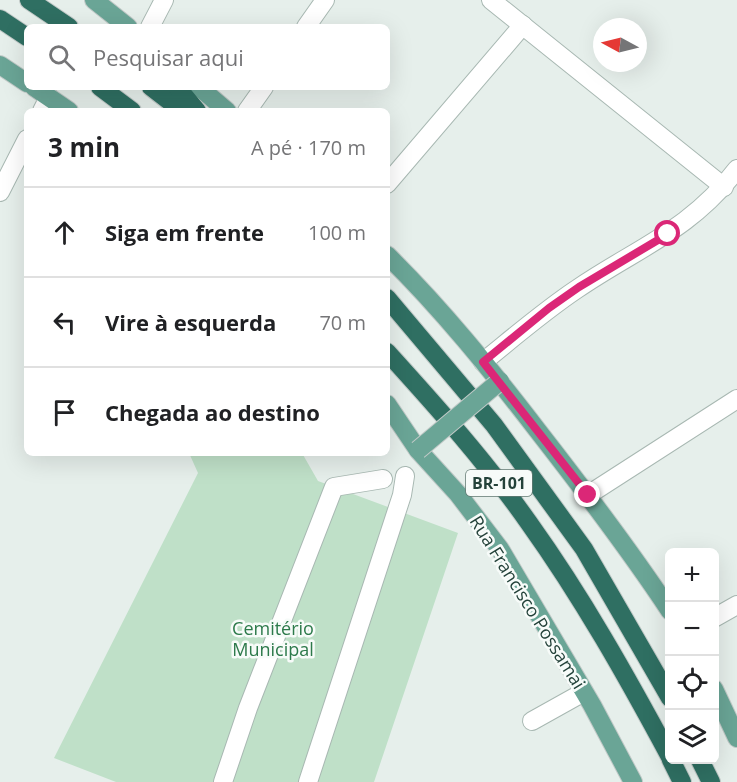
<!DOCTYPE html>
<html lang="pt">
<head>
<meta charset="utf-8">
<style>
  :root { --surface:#fff; --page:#f6f6f6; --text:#202124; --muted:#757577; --line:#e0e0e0 }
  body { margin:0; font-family:"Open Sans",sans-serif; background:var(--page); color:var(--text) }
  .controls { position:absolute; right:18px; bottom:18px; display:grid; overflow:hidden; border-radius:9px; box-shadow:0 6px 24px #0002 }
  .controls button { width:54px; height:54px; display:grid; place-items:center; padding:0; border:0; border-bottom:2px solid var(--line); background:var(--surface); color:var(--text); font:30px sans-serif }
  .compass { position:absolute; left:593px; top:18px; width:54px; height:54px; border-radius:50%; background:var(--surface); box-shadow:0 6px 24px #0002; rotate:277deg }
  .stop { position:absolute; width:18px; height:18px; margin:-14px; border:4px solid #db2777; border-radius:50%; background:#fff }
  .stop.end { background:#db2777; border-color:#fff; box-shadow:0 2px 6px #0008 }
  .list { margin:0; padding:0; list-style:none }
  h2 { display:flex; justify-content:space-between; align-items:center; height:78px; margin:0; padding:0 24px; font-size:26px }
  h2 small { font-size:20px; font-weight:400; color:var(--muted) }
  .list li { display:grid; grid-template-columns:39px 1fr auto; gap:18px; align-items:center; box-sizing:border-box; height:90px; padding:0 24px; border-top:2px solid var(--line) }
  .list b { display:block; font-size:22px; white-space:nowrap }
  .list em { font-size:20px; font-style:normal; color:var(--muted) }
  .icon { flex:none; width:33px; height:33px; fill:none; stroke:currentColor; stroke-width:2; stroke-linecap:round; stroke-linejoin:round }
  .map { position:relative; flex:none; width:737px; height:782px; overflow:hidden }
  .search { position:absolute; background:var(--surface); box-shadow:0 6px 24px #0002; left:24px; top:24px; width:366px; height:66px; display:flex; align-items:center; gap:15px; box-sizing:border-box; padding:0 21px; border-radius:9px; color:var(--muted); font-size:22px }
  .panel { position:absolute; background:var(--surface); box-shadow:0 6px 24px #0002; left:24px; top:108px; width:366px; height:348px; border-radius:9px }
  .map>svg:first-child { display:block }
</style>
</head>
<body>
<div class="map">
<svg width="737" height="782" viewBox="0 0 737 782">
  <rect width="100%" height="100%" fill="#e6efeb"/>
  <path fill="#bfe0c8" d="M189 453H302L318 481 458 533 374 782H116L54 758 198 473Z"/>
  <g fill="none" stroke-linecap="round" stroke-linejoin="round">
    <defs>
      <g id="minor">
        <path d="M491 0 724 187"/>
        <path d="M150 27 164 0"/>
        <path d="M306 27 325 0"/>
        <path d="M42 111 49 97"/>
        <path d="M247 111 264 87"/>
        <path d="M387 184 523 25"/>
        <path d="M0 192 27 139"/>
        <path d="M483 362C514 337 544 311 577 289 637 248 691 230 737 169"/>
        <path d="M588 495 737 399"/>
        <path d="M714 618 737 605"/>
        <path d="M532 721 584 692"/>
        <path d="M223 782 248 708 334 487 383 479"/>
        <path d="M308 782 402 495 405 476"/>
      </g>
      <g id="major">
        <path d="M94 0 128 27"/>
        <path d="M0 65 27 83"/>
        <path d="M34 87 69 111"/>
        <path d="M199 87 227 111"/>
        <path d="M387 255C442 309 491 370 538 431 584 490 629 549 670 611"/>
        <path d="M387 404 418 450 458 494 500 549 592 705 633 782"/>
        <path d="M714 689 737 738"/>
      </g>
      <g id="highway">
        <path d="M29 0 69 27"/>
        <path d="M0 19 27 37"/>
        <path d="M100 87 132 111"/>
        <path d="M151 87 182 111"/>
        <path d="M177 87 197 111"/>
        <path d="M387 298 494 425 584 549 670 698"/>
        <path d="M387 352C437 407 487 463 529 523 582 597 627 677 670 757"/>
        <path d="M671 760 682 782"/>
        <path d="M700 760 711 782"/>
      </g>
    </defs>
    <use href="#minor" stroke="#a8b8b2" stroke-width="20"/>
    <use href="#major" stroke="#c2cac8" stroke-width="20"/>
    <use href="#highway" stroke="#c2cac8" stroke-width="20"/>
    <use href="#minor" stroke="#fff" stroke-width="18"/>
    <use href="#major" stroke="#6aa596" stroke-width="18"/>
    <use href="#highway" stroke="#2f6f62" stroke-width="18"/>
    <defs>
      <path id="major-bridge" d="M418 450 500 381"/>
    </defs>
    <use href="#major-bridge" stroke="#c2cac8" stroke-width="20" stroke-linecap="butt"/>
    <use href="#major-bridge" stroke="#6aa596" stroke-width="18"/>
  </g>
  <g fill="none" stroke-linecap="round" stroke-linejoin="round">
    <path stroke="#db2777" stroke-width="8" d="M588 495 483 362 549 308 579 287 668 234"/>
  </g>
  <g text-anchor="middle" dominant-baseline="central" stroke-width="5" stroke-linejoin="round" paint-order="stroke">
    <rect fill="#f7fbf9" stroke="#637a73" stroke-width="1.5" x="466" y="470" width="66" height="26" rx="4.5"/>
    <g font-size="16" font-weight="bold" fill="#24423a">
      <text x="499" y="483">BR-101</text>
    </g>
    <g font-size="18" fill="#24423a" stroke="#f7fbf9">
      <text transform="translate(528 602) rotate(58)">Rua Francisco Possamai</text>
    </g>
    <g font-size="18" fill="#2d7a4b" stroke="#f7fbf9">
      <text x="273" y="628">Cemitério<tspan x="273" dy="21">Municipal</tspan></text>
    </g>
  </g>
</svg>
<div class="controls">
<button>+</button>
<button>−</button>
<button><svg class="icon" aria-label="locate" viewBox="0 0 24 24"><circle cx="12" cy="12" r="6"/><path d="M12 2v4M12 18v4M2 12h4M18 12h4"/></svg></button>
<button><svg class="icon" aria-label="layers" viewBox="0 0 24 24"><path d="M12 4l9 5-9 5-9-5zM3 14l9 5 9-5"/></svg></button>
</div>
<svg class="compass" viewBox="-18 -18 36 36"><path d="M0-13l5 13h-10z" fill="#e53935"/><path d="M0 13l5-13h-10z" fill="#757577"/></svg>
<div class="stop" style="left:668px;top:234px"></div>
<div class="stop end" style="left:588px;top:495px"></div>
<div class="search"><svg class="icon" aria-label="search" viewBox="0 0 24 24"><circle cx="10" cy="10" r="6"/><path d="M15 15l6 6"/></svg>Pesquisar aqui</div>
<section class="panel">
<h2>3 min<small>A pé · 170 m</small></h2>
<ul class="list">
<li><svg class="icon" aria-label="ahead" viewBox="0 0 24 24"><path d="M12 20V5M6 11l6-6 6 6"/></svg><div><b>Siga em frente</b></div><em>100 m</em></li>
<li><svg class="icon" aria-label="left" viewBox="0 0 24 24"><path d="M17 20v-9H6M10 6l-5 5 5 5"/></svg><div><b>Vire à esquerda</b></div><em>70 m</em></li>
<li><svg class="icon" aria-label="arrive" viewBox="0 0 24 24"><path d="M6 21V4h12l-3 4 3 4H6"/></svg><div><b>Chegada ao destino</b></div></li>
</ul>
</section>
</div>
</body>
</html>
